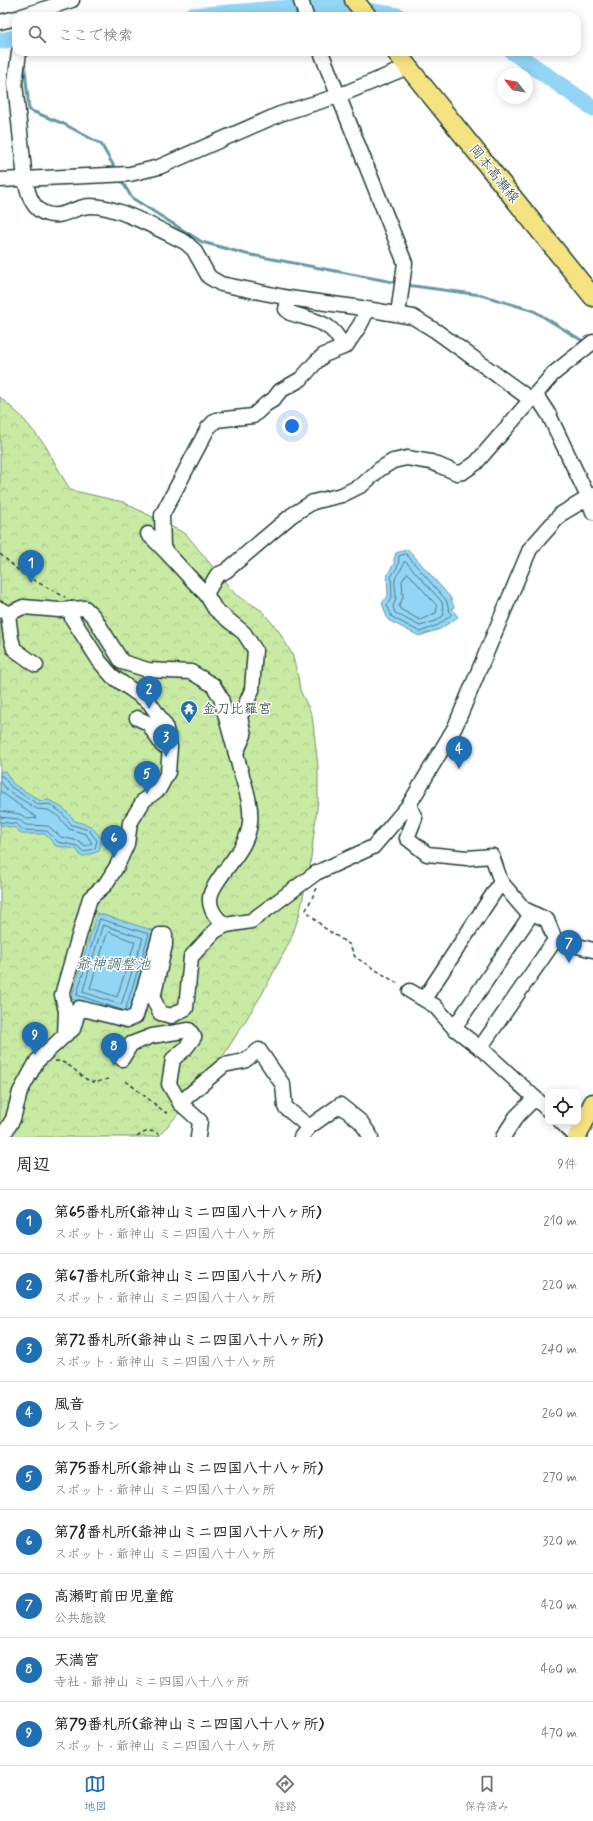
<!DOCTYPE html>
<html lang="ja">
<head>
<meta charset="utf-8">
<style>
  :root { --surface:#fff; --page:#f2f2f2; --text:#202124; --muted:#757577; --line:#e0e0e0; --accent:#1f6fb2 }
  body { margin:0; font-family:Mynerve,"Klee One",sans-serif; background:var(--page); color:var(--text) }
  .controls { position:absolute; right:12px; bottom:12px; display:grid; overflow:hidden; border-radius:8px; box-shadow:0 2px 10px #0003 }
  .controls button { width:36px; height:36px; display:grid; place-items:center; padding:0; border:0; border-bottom:1px solid var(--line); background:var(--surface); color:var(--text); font:20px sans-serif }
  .compass { position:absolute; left:497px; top:68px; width:36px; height:36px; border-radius:50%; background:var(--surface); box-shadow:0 2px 10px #0003; rotate:301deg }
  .you { position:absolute; left:292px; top:426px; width:14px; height:14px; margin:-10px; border:3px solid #fff; border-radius:50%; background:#1a73e8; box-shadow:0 0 0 6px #1a73e833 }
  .badge { display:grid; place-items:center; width:26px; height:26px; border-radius:50%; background:var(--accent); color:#fff; font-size:13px; font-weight:700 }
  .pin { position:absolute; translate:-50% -33px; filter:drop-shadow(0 1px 2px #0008) }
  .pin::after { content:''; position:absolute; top:21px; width:14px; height:12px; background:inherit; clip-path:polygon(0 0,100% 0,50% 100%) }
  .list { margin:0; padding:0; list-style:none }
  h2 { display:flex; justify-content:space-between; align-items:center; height:52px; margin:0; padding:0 16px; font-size:17px }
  h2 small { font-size:13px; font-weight:400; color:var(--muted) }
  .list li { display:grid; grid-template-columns:26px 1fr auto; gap:12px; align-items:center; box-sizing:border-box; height:64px; padding:0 16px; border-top:1px solid var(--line) }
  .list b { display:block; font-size:15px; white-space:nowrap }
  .list p { margin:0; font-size:13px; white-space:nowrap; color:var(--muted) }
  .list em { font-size:13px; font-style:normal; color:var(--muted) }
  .icon { flex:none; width:22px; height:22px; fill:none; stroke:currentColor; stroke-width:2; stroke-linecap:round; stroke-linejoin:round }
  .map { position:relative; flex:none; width:593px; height:1137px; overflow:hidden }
  .search { position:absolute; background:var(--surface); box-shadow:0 2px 10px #0003; left:12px; right:12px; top:12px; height:44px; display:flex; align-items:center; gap:10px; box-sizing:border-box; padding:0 14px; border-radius:12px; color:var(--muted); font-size:15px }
  .sheet { height:628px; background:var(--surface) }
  nav { display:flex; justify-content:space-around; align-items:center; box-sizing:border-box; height:56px; border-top:1px solid var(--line); background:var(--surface); font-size:11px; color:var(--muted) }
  nav a { display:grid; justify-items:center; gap:2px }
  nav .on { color:var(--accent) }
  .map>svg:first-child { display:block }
</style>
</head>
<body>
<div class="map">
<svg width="593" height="1137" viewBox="0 0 593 1137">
  <defs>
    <pattern id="forest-crowns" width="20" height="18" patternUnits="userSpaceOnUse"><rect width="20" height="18" fill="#c8eaa3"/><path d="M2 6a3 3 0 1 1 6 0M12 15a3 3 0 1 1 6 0" fill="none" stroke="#abca8d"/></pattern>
  </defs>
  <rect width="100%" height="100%" fill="#fff"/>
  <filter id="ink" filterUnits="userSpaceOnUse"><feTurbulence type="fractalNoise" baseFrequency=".025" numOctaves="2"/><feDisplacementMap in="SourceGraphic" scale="8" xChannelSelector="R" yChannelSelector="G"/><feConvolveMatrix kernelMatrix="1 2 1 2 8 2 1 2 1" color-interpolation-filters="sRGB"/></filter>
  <g filter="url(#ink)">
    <path fill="url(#forest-crowns)" stroke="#74946c" d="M0 397 21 416 45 445 70 490 123 502 186 534 235 594 261 610 278 630 292 654 298 676 300 690 312 715 318 766V800L310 866 299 916 290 941 261 996 218 1064 188 1103 158 1137H0Z"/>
    <g fill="#93d5f5" stroke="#6598a8">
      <path d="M408 549 450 597 454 607 452 609 458 617 440 629 419 636 388 620 382 603 388 596 387 575 394 564V559L396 553Z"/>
      <path d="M5 771 13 784 41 801 49 800 64 809 75 821 91 826 102 839 99 851 82 857 76 849 56 846 45 834H21L16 828 0 825V772Z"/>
      <path d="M97 913 155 931 128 1016 71 999Z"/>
    </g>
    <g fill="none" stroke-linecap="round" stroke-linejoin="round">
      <g stroke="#4d7a81" stroke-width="1">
        <path d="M406 554 446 600 451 615 438 625 420 632 392 617 387 605 392 597 391 577 398 566 399 556Z"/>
        <path d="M406 562 442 602 444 615 436 621 420 626 395 613 393 606C399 595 394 591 395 580 396 574 403 569 404 562Z"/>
        <path d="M408 573 437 606 436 613 420 620 400 609 399 606 403 597 402 581Z"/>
        <path d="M0 776H3L11 787 39 805 49 804 61 812 72 825 89 830 97 841 95 848 84 852 77 846 58 842 47 831 23 830 17 824 0 822"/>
        <path d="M0 781 8 791 37 809 48 810 58 816 69 829 86 834 92 843 85 846 79 841 61 837 48 826 26 825 18 819 0 817"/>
        <path d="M0 791 37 818 28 819 20 814 0 811"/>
        <path d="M100 919 149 934 125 1011 77 995Z"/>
        <path d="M103 925 143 938 121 1005 83 992Z"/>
        <path d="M109 932 135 942 117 997 90 988 107 934Z"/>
      </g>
      <g stroke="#6598a8" stroke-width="3">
        <path d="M24 59 29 110 64 124 101 144 116 170"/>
        <path d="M120 178 132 198 202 242 246 254 398 283"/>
        <path d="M406 285 481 295 534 311 586 343"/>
      </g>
      <g stroke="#93d5f5" stroke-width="17">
        <path d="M191 16 329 5 398 16"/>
        <path d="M0 41 16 38"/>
        <path d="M513 52 593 108"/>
      </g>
      <defs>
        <g id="minor">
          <path d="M301 1 306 16"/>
          <path d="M22 16 72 0"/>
          <path d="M0 22 16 18"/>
          <path d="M19 52 15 83 25 180C28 193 32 210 47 214 63 219 75 206 91 206 118 206 160 230 185 242L194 250 209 277 221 284 289 298 355 307 413 317 436 331 530 399"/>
          <path d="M321 52 405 263 398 314"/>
          <path d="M0 180 130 174 159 167 280 114 338 96 408 67"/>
          <path d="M289 298 286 309 290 313C314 321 333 321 343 347"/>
          <path d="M536 395 549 415 588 497 593 512"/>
          <path d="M148 534C169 553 186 575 206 594L217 575 226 571 292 515 313 502 342 495 362 485 380 469 393 461 407 458 431 462 457 473 463 472 476 463 553 374 593 342"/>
          <path d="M163 548 162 515 208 428 216 420 253 416 266 404 273 400 280 391 301 379 316 362 324 355 346 346 360 325 364 317 365 309"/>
          <path d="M206 594 215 609 244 633 255 650 252 690 240 717 244 735 236 753"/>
          <path d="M0 609 8 614 23 607 59 610 85 608 94 617 122 662 148 670 191 672 213 685 221 698C227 722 234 746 240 769 245 786 252 805 250 823 247 850 224 867 213 889 205 903 214 918 226 925"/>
          <path d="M8 614 11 638 14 649 36 665"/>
          <path d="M137 718 148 723 162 745 169 744"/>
          <path d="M409 805 415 818 407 838 427 854 467 858 492 856 501 882 524 909 547 920 555 940 593 950"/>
          <path d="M410 991 435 1006 454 1028 485 1052 548 1110"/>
          <path d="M424 999 501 882"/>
          <path d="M454 1028 532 913"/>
          <path d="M65 1035 73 1029 79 1008 127 1020 136 1016 160 935H165V945L153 998 160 1013 171 1016 186 1008 191 957 215 931 226 925 251 921 316 873 373 847 409 805 455 727 530 549 561 514 593 495"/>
          <path d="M480 1048 555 940"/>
          <path d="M122 1059 131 1044 152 1036 189 1030 194 1037 185 1049 173 1059 169 1084 180 1103"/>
          <path d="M561 1122 577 1137"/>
          <path d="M2 1137 13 1119 20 1092 37 1061 65 1035 66 1011 62 995 90 898 105 885 117 866 127 844 130 823 144 800 159 789 168 772 170 747 165 725 149 702 112 676 100 662 72 618 71 609"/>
          <path d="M198 1137 200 1121 180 1103 224 1065 244 1061 259 1050 283 1085 285 1107 309 1127"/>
          <path d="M301 1137 309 1127 340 1105 361 1122 371 1137"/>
          <path d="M503 1137 516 1117 535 1098"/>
        </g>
        <g id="major">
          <path d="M354 0 367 16"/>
          <path d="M396 52 593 297"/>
          <path d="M577 1137 593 1103"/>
        </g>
      </defs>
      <use href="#minor" stroke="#1f3d34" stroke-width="17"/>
      <use href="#major" stroke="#1f3d34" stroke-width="21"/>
      <g stroke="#1f3d34" stroke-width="1.5" stroke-dasharray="4 3" stroke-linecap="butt">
        <path d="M0 554 24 575 65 597"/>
        <path d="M317 888 306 910 323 927 350 945 355 957 400 985"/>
        <path d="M55 1061C73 1061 80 1081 95 1082 99 1082 104 1080 108 1079"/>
        <path d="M126 1081 166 1113 170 1110"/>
        <path d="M137 1137C145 1131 154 1128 161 1137"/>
      </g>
      <use href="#minor" stroke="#fff" stroke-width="14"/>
      <use href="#major" stroke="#f5e382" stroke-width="18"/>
    </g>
  </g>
  <defs>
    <symbol id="temple-pin" viewBox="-11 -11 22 30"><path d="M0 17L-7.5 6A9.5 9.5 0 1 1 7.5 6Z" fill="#1f6fb2" stroke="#fff"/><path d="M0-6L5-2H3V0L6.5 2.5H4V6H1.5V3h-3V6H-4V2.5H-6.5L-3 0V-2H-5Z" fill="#fff"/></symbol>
  </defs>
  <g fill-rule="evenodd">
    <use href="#temple-pin" x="179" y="699" width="20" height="27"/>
  </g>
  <g text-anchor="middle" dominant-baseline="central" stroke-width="3" stroke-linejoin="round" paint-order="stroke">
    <g font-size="14" fill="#1f3d34" stroke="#fff">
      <text transform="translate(494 174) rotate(51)">岡本高瀬線</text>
    </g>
    <g font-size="14" fill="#1f3d34" stroke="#fff" text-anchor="start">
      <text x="202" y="709">金刀比羅宮</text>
    </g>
    <g font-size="15" font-style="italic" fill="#3c6364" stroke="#fff">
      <text x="113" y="965">爺神調整池</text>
    </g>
  </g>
</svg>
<div class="controls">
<button><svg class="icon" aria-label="locate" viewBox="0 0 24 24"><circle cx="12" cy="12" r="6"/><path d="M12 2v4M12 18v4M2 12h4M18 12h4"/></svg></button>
</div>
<svg class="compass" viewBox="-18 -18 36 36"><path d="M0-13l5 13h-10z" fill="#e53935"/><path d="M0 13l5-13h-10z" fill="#757577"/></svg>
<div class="you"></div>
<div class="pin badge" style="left:31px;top:583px">1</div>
<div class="pin badge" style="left:149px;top:709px">2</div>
<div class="pin badge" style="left:166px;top:757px">3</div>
<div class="pin badge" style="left:459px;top:769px">4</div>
<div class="pin badge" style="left:147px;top:794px">5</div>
<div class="pin badge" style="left:114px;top:858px">6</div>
<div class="pin badge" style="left:569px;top:963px">7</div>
<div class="pin badge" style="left:114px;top:1066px">8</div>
<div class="pin badge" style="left:35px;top:1055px">9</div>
<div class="search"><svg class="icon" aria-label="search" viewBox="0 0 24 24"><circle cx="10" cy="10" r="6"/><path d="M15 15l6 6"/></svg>ここで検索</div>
</div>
<section class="sheet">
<h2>周辺<small>9件</small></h2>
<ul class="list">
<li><span class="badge">1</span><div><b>第65番札所(爺神山ミニ四国八十八ヶ所)</b><p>スポット · 爺神山 ミニ四国八十八ヶ所</p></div><em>210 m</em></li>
<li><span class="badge">2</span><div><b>第67番札所(爺神山ミニ四国八十八ヶ所)</b><p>スポット · 爺神山 ミニ四国八十八ヶ所</p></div><em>220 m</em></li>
<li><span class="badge">3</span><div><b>第72番札所(爺神山ミニ四国八十八ヶ所)</b><p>スポット · 爺神山 ミニ四国八十八ヶ所</p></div><em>240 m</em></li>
<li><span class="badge">4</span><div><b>風音</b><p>レストラン</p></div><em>260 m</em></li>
<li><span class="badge">5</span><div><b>第75番札所(爺神山ミニ四国八十八ヶ所)</b><p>スポット · 爺神山 ミニ四国八十八ヶ所</p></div><em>270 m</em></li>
<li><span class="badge">6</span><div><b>第78番札所(爺神山ミニ四国八十八ヶ所)</b><p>スポット · 爺神山 ミニ四国八十八ヶ所</p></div><em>320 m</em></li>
<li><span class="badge">7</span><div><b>高瀬町前田児童館</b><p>公共施設</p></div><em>420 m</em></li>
<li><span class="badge">8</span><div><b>天満宮</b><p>寺社 · 爺神山 ミニ四国八十八ヶ所</p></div><em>460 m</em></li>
<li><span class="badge">9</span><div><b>第79番札所(爺神山ミニ四国八十八ヶ所)</b><p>スポット · 爺神山 ミニ四国八十八ヶ所</p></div><em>470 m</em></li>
</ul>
</section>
<nav>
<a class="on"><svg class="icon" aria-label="map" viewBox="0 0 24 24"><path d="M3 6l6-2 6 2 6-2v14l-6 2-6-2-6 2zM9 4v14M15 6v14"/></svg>地図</a>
<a><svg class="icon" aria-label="directions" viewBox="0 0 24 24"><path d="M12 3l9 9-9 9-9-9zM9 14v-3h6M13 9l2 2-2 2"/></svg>経路</a>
<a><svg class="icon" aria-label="saved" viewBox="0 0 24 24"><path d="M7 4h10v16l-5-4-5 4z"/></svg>保存済み</a>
</nav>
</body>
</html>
